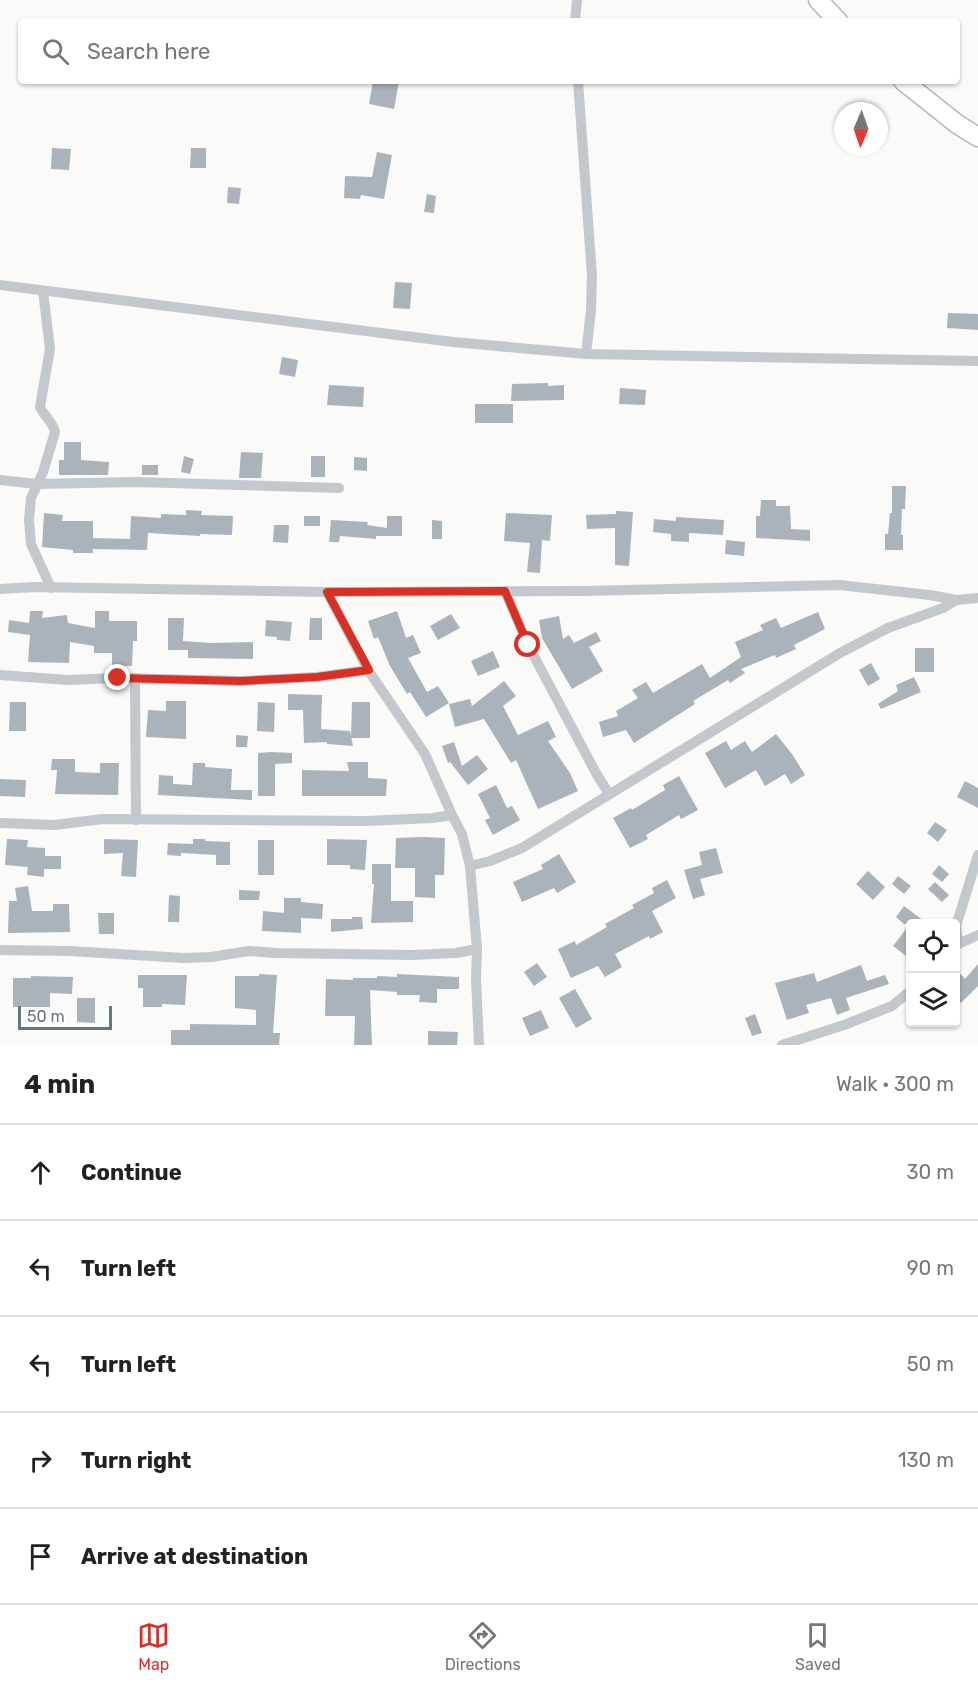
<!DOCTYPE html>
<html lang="en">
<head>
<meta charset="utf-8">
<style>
  :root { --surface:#fff; --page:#f6f6f6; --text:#222; --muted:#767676; --line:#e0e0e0; --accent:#d93025 }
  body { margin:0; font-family:Rubik,sans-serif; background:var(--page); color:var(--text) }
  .controls { position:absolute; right:18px; bottom:18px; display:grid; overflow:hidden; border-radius:6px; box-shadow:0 2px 4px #0004 }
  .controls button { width:54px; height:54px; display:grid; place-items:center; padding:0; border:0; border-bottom:2px solid var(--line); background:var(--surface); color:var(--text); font:30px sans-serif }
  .compass { position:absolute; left:834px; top:102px; width:54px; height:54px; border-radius:50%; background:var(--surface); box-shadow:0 2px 4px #0004; rotate:182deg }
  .scale { position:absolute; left:18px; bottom:15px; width:94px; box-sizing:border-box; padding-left:6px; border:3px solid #657683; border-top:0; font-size:16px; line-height:21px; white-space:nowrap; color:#657683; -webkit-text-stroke:4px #fff; paint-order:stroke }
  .stop { position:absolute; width:18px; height:18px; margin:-14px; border:4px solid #d93025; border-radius:50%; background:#fff }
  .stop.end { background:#d93025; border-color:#fff; box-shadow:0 2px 6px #0008 }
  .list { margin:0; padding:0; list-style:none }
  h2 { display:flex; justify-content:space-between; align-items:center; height:78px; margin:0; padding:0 24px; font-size:26px }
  h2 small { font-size:20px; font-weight:400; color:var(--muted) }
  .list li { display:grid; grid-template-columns:39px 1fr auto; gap:18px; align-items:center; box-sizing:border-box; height:96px; padding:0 24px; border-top:2px solid var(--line) }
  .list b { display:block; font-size:22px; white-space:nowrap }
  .list em { font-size:20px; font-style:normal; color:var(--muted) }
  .icon { flex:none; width:33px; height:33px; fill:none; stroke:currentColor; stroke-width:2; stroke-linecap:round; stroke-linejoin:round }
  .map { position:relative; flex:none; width:978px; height:1045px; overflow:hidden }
  .search { position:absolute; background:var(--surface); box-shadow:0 2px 4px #0004; left:18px; right:18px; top:18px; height:66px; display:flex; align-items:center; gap:15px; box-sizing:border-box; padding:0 21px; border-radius:6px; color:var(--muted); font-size:22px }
  .sheet { height:558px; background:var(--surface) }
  nav { display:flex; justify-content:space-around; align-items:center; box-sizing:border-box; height:84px; border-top:2px solid var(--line); background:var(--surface); font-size:16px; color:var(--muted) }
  nav a { display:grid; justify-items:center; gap:3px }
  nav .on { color:var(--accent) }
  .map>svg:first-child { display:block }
</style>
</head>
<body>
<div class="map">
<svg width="978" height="1045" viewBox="0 0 978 1045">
  <rect width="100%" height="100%" fill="#fafaf8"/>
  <g fill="#aab3b9">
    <path d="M373 81H399L394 109 369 104Z"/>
    <path d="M52 148 71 149 69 170 51 169Z"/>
    <path d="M191 148H206V168H190Z"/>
    <path d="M377 152 392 155 384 199 361 195 360 199 344 198 345 176 372 177Z"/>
    <path d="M228 187 241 188 239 204 227 203Z"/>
    <path d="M427 194 436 196 434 213 424 212Z"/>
    <path d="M395 282 412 283 410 309 393 308Z"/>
    <path d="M948 313 978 314V330L947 328Z"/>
    <path d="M282 357 298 360 295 377 279 374Z"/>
    <path d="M548 383V386L564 385V400L511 401 512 384Z"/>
    <path d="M329 385 364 387 363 407 327 405Z"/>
    <path d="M620 388 646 390 645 405 619 404Z"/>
    <rect x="475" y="404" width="38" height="19"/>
    <path d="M64 442H81V460L109 462 108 475H59V460H64Z"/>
    <path d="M241 452 263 453 261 478H239Z"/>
    <path d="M184 456 194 459 190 474 181 472Z"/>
    <rect x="311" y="456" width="14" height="21"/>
    <path d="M354 457 367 458V471L354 470Z"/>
    <rect x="142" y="465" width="16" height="10"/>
    <path d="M892 486H906L905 509H902L901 535H903V550H885V534H888L890 513H892Z"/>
    <path d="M761 500H776V506H790L791 529 810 530V541L756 538V516H760Z"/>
    <path d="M186 510 202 511 201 515 233 516 232 535 200 534V536L148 533 147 550 93 549V553H73V550L42 547 44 513 63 515 62 521H93V538L130 539 131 516 161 518V514L186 515Z"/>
    <path d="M616 511 633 512 629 566 615 565V528L587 529 586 515 616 514Z"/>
    <path d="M506 513 552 515 550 541 542 540 540 573 527 572 530 543 504 541Z"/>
    <rect x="304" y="516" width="16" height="10"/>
    <path d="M387 516H402V536H376V539L340 536 339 542H329L331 520 368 522 367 525 387 528Z"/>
    <path d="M676 517 724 520 723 535 689 533V542L671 541V534L653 532 654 519 676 521Z"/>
    <path d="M432 520 442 521V539H432Z"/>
    <path d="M274 525H289L288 543 273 542Z"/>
    <path d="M726 540 745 542 744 556 725 554Z"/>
    <path d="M30 611H43L42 618 67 615 68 623 95 628V611H109V621H137V641H133L132 666H112V653H94V646L70 642 69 663 28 662 30 635 8 632 9 620 29 623Z"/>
    <path d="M397 611 406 638 413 635 421 653 408 658 427 692 438 686 449 703 426 717 410 692 407 694 390 666 378 637 374 639 368 621Z"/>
    <path d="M818 612 825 629 794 645 796 649 776 658 775 655 741 669 745 673 730 683 728 680 693 701 695 704 634 743 626 730 603 737 599 722 618 716 616 711 638 698 632 690 646 682 653 693 702 664 710 678 741 657 735 642 763 630 760 625 776 618 781 628Z"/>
    <path d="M451 614 460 628 438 640 430 626Z"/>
    <path d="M559 616 563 639 569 635 574 643 596 632 601 641 589 647 603 671 572 689 542 638 539 620Z"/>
    <path d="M168 618H184L183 641 211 643 253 642V659L188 658V650H168Z"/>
    <path d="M310 618H322V640H309Z"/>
    <path d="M266 620 292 622 290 641 277 640V637L265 636Z"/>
    <rect x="915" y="648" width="19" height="24"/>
    <path d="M493 651 500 667 478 676 471 661Z"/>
    <path d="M871 663 880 679 868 686 859 670Z"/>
    <path d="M914 677 921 692 881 709 878 704 898 691 896 685Z"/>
    <path d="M504 681 516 696 503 706 518 735 548 721 556 737 548 741 570 773 578 791 538 809 516 760 511 763 484 719 455 727 449 704 470 699 472 706Z"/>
    <path d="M288 694 322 695 321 729 350 731 353 746 327 744V742L304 743 303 710H288Z"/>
    <path d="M166 701H186V739L146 737 148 710 166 711Z"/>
    <path d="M10 702H26V731H9Z"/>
    <path d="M258 702 275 703 274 732 257 731Z"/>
    <path d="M352 702H370V738H351Z"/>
    <path d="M776 734 792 754 805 775 791 784 785 774 765 786 756 770 725 788 705 753 726 741 731 750 745 741 752 752Z"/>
    <path d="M236 735 248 736 247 747H236Z"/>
    <path d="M454 742 462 766 477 755 488 769 468 785 450 762 448 763 442 746Z"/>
    <path d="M271 752 292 753V763L275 764V796H258V753Z"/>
    <path d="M52 759H75V772L100 773V763H119L118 795 55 794 57 770H51Z"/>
    <path d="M347 762H368V778L387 779 386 796H302V770L349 771Z"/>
    <path d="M193 763H205V767L232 769 231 790H252V800L158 795 159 775 173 776V784L192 785Z"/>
    <path d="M679 776 698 810 681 819 679 815 646 835 648 839 630 848 613 818 631 808 632 810 665 790 663 785Z"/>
    <path d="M0 779 26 780 25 797 0 796Z"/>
    <path d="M965 781 978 788V808L957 797Z"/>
    <path d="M496 785 507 808 512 806 520 820 493 835 485 820 490 818 478 794Z"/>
    <path d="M935 822 947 830 938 842 927 833Z"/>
    <path d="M423 837 445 838 444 875H435V898L415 897V868H395L396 838Z"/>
    <path d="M7 839 28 840 27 847 45 848V856H61V869H44V877L27 875 28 867 5 865Z"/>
    <path d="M104 839 138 840 136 877 121 876 123 853 104 854Z"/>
    <path d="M193 839H205V841L230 842V865H216V855L181 853V856L167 855 168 843 193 844Z"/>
    <path d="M327 839 367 840 365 870 350 869V865H327Z"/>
    <rect x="258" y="840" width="16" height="35"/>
    <path d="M716 848 723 873 700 879 705 895 693 899 684 870 702 865 699 852Z"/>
    <path d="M559 854 576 882 557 893 554 888 522 902 513 882 543 869 541 865Z"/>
    <path d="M372 864H391V901H413V922L371 923 374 884H372Z"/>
    <path d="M939 865 949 874 942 882 932 874Z"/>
    <path d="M868 871 885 887 873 900 856 884Z"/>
    <path d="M898 876 911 886 904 894 892 884Z"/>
    <path d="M667 880 676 898 652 911 663 932 650 939 649 936 615 954 622 967 605 977 598 966 571 978 558 949 575 941 576 945 607 927 605 924 634 908 632 905 654 893 652 888Z"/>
    <path d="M935 882 949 895 942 902 928 889Z"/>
    <path d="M28 886 32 911H53V904H69L70 932 8 933 9 901H17L15 888Z"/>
    <path d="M239 890 260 891 259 900H239Z"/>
    <path d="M169 895 180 896 179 922H168Z"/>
    <path d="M284 898H301V902L323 904 322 919 301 918V933L262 931 263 911 284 913Z"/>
    <path d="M904 906 928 924H910V959L893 946 910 924H904L896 917Z"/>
    <path d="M98 913H114V934H99Z"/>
    <path d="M352 917H362L363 929 331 932V919H352Z"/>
    <path d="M537 963 547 977 534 986 524 972Z"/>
    <path d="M978 964V986L961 1003 956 998V969L965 979Z"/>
    <path d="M861 965 867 981 885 975 889 984 846 998 850 1010 837 1015 831 998 806 1005 809 1013 787 1020 775 983 814 973 817 982Z"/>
    <path d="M259 974 277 975 273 1033H280L279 1045H171V1030H190V1024L256 1025V1010L235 1008V976H259Z"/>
    <path d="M397 974 459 977V989H437V1003L419 1002 420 995H397V992L370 990 372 1045H354L355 1016H325L326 979 353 980V978H377V976L397 977Z"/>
    <path d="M138 975H187L185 1005 162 1004V1007H143V988H138Z"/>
    <path d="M31 976 73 977 72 994 50 993V1007H13V978H31Z"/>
    <path d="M575 989 592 1019 576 1028 559 998Z"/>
    <path d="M77 998H95V1023L77 1022Z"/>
    <path d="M541 1010 549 1028 530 1036 522 1018Z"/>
    <path d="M755 1014 762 1033 752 1036 745 1018Z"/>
    <path d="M428 1031 458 1032 457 1045H428Z"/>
  </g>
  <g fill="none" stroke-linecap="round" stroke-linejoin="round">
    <defs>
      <g id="highway">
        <path d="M818 0 838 21"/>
        <path d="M903 81 957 124 978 137"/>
      </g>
    </defs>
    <use href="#highway" stroke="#b4b9bd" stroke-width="21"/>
    <g stroke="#c3c8cc" stroke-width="10">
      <path d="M575 21 577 0"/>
      <path d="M578 81 592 276 591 310 586 354"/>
      <path d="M0 285 453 342 586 354 978 361"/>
      <path d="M43 291 50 349 40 407C44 416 53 422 55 432L43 472 31 498 29 520 31 544 51 588"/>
      <path d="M0 480 36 484 136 482 339 488"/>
      <path d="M0 589 35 587 327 592 585 591 839 585 930 595 956 600 978 598"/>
      <path d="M505 591 528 645 596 773 609 794"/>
      <path d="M327 592 368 670 425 754 452 815 462 834 470 866"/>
      <path d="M0 675 68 680 118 678 240 681 317 677 368 670"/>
      <path d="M135 678 136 820"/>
      <path d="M0 823 55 825 102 819 366 821 433 818 452 815"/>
      <path d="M958 942 956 926 978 855"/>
      <path d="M956 945 978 935"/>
      <path d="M0 950 69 951 184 958 211 957 249 951 276 953 412 955 456 953 477 949"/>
      <path d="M479 1045 476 979 477 949 470 866 490 861 522 848 840 653 888 628 943 608 956 600"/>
      <path d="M782 1045 844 1025 892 1006 910 991"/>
    </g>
    <use href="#highway" stroke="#fff" stroke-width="18"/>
  </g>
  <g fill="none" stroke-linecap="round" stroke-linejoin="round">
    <path stroke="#d93025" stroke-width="8" d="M118 678 240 681 317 677 369 670 327 592 505 591 528 645"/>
  </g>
</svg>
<div class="controls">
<button><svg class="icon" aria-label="locate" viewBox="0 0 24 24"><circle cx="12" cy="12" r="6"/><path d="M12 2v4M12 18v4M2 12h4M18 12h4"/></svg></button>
<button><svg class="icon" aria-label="layers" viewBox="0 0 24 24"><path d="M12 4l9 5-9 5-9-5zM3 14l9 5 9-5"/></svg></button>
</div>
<svg class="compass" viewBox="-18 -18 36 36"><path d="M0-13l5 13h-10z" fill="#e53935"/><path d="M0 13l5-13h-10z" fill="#767676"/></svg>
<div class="scale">50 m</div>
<div class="stop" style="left:528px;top:645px"></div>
<div class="stop end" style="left:118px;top:678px"></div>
<div class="search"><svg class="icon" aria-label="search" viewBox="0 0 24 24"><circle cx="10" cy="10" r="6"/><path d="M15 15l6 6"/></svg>Search here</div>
</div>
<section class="sheet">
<h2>4 min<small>Walk · 300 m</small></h2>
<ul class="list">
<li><svg class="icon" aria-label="ahead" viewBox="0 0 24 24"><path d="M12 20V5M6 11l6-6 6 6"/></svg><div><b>Continue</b></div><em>30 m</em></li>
<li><svg class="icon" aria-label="left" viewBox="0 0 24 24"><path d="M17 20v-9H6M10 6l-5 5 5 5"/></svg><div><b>Turn left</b></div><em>90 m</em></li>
<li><svg class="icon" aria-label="left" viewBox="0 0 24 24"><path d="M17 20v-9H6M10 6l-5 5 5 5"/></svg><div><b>Turn left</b></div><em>50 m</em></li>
<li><svg class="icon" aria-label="right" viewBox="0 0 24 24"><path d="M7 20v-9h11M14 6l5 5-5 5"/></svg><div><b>Turn right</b></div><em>130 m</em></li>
<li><svg class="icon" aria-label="arrive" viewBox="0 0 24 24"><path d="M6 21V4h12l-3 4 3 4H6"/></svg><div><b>Arrive at destination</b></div></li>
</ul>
</section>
<nav>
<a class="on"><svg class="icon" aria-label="map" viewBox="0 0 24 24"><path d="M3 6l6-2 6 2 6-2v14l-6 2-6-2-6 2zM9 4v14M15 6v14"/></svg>Map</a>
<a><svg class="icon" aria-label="directions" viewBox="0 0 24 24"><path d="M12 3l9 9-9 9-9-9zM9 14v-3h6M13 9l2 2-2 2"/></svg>Directions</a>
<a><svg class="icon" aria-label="saved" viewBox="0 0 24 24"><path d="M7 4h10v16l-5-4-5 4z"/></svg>Saved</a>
</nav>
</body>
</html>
